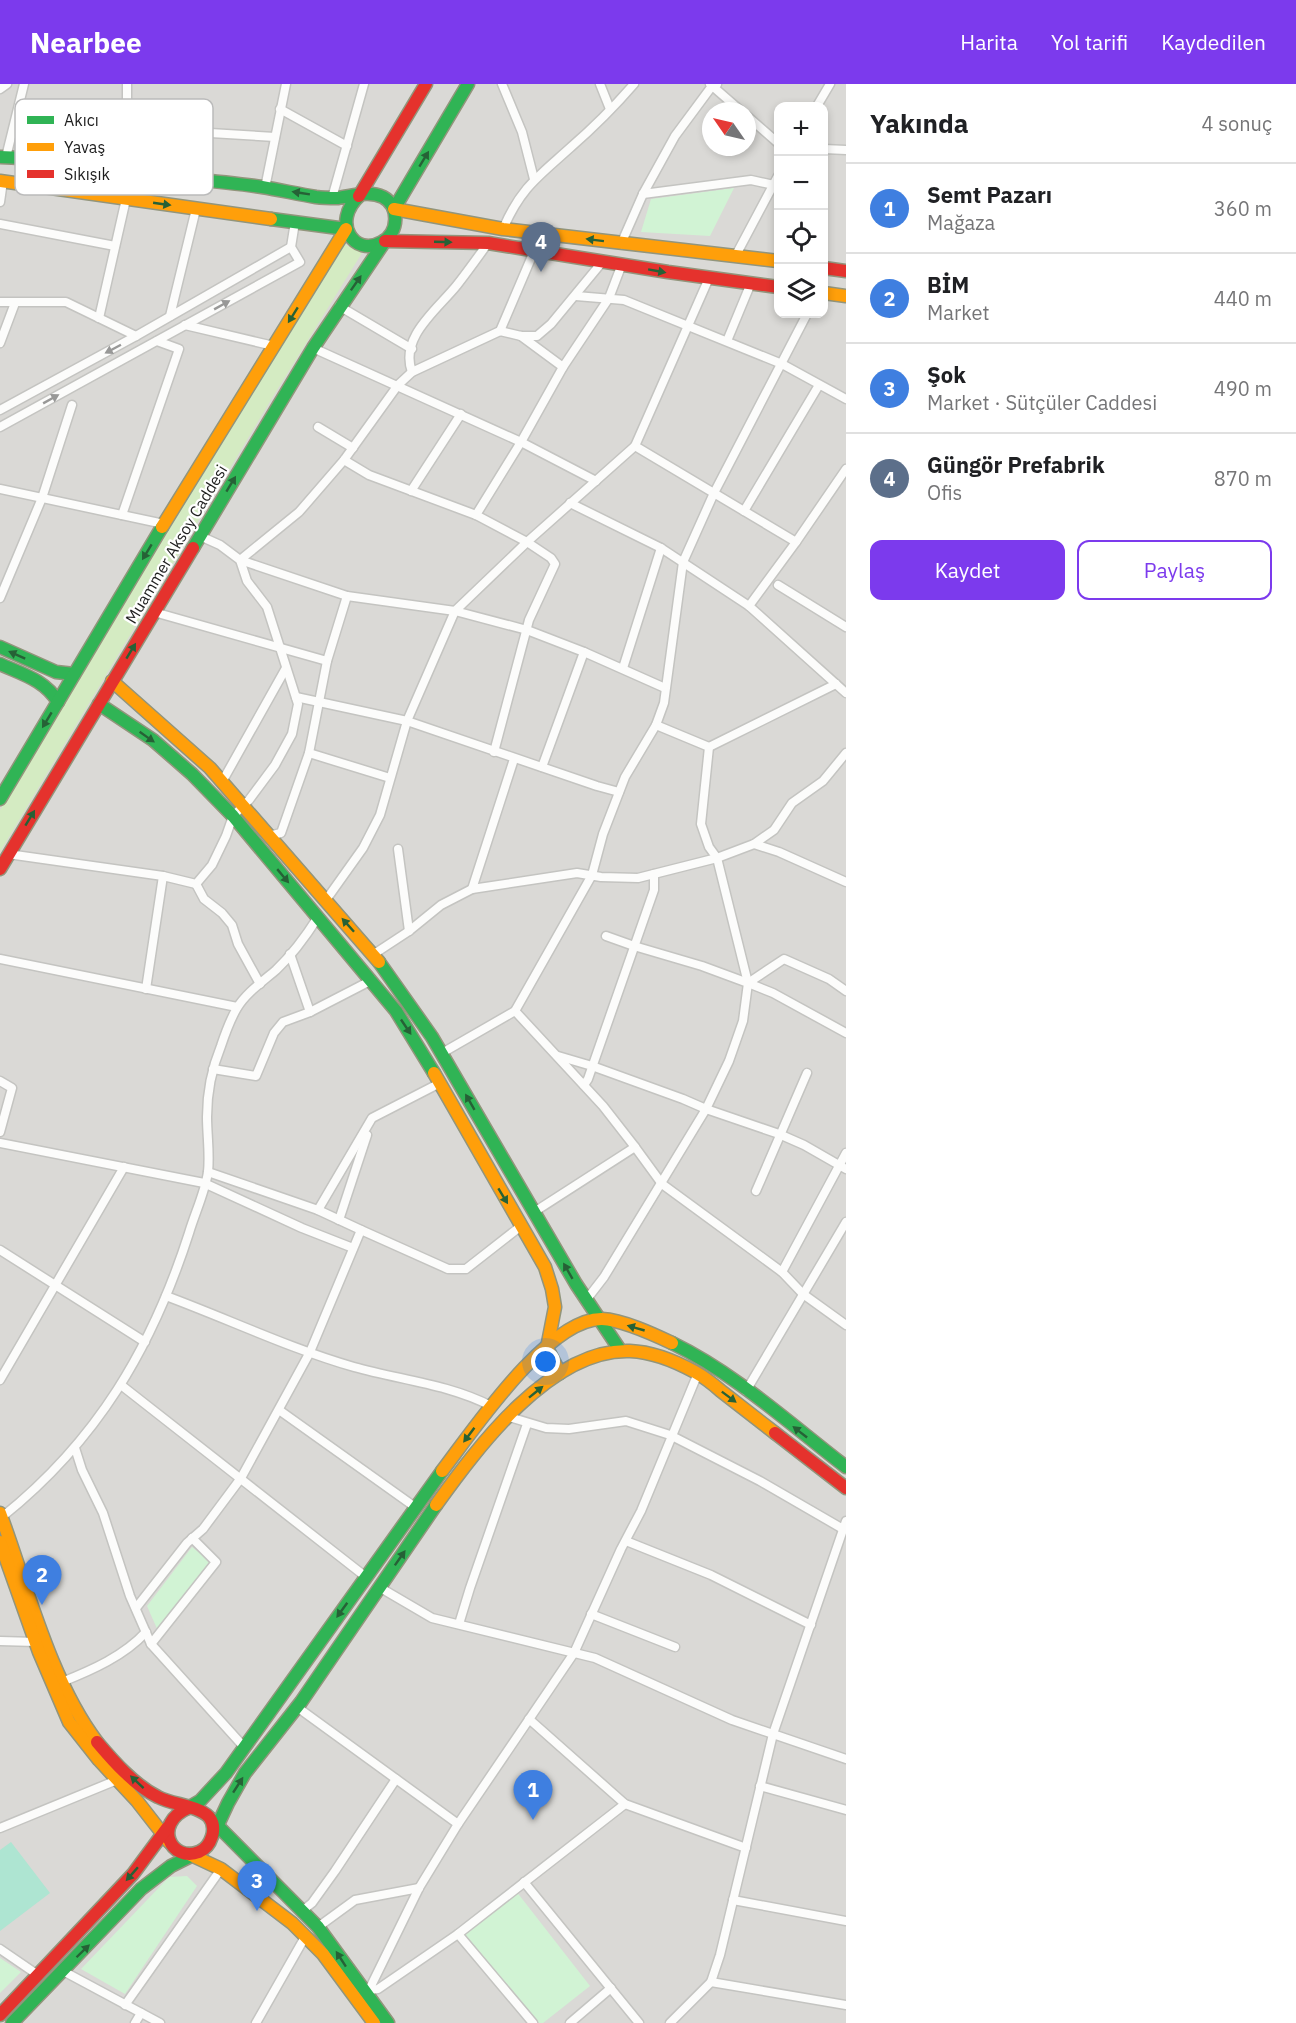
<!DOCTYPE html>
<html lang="tr">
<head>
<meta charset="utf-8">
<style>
  :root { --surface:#fff; --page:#f6f6f6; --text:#202124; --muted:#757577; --line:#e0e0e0; --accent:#7c3aed }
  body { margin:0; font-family:"IBM Plex Sans",sans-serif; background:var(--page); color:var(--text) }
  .controls { position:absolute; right:18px; top:18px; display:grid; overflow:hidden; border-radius:12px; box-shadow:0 3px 9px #0003 }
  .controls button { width:54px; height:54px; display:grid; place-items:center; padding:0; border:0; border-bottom:2px solid var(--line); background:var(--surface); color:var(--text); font:30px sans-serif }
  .compass { position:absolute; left:702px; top:18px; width:54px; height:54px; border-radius:50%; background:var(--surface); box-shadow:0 3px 9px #0003; rotate:304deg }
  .you { position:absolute; left:546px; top:1278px; width:21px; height:21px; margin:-15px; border:4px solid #fff; border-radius:50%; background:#1a73e8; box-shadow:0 0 0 9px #1a73e833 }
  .badge { display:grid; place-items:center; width:39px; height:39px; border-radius:50%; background:var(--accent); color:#fff; font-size:20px; font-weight:700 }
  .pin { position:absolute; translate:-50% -50px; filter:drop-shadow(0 2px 3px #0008) }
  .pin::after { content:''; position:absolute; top:32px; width:21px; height:18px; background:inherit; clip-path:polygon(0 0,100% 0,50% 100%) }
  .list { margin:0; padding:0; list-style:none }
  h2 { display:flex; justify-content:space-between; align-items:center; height:78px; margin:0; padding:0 24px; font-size:26px }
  h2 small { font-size:20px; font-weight:400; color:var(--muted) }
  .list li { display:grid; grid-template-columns:39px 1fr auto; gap:18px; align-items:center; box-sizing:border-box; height:90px; padding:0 24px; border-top:2px solid var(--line) }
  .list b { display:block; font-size:22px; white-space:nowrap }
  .list p { margin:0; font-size:20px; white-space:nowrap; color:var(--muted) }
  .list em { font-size:20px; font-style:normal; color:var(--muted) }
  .actions { display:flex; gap:12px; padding:18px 24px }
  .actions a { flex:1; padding:14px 0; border:2px solid var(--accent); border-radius:12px; text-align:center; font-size:21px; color:var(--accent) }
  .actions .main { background:var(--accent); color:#fff }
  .icon { flex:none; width:33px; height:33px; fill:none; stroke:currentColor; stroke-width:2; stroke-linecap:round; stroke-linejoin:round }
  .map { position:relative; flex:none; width:846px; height:1939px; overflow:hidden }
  header { display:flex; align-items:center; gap:36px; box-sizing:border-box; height:84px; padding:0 30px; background:var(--accent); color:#fff }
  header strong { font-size:28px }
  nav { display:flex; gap:33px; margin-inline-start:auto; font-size:21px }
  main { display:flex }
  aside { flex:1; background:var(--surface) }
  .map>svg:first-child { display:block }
</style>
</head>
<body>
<header>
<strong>Nearbee</strong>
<nav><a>Harita</a><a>Yol tarifi</a><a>Kaydedilen</a></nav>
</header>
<main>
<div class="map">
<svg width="846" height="1939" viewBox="0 0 846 1939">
  <rect width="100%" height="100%" fill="#ebeae5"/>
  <path fill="#dad9d6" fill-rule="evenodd" d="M0 0H846V1939H0ZM778 22H824V230H778ZM711 27H747V63H711Z"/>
  <path fill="#d4ebc2" d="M342 159 362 169 274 311 0 768V726Z"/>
  <g fill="#d1f3d4">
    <path d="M734 104 710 152 641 148 651 115Z"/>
    <path d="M192 1463 213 1479 158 1547 147 1522Z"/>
    <path d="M187 1792 197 1802 125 1910 81 1885 169 1793Z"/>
    <path d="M516 1807 590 1902 543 1939H539L464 1849Z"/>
    <path d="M0 1874 21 1888 0 1909Z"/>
  </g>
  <path fill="#aee5d2" d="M11 1758 50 1809 0 1847V1766Z"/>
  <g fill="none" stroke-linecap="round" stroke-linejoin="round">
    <defs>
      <g id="street">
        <path d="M127 0V44"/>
        <path d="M502 0 522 48 534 95"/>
        <path d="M600 0 610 25"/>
        <path d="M710 0 741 27"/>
        <path d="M0 5 7 0"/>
        <path d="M817 22 830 0"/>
        <path d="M280 25 347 62"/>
        <path d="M747 32 778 59"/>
        <path d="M824 65 846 66"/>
        <path d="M6 73 24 0"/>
        <path d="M125 87 127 44 275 53"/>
        <path d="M265 104 286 0"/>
        <path d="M643 110 751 96 774 101"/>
        <path d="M332 114 364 0"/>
        <path d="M0 118 3 97"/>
        <path d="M0 140 115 162"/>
        <path d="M503 145C521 103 539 92 571 63 593 44 615 22 634 0"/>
        <path d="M621 160 643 110 675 52 712 2 717 0"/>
        <path d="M736 171 778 92"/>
        <path d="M603 177 551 240 537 252H521L500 247 412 288 398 301 344 376 299 428 240 476 347 512 455 527 527 546 584 568 665 604"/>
        <path d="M709 194 635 362 796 458"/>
        <path d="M576 212 624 216 782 280 846 315"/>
        <path d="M0 218H66L136 252"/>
        <path d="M339 222 412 265"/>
        <path d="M170 232 196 125"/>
        <path d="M99 234 126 115"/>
        <path d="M185 241 274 262"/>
        <path d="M500 247 535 165"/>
        <path d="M521 252 563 283"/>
        <path d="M727 257 751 199"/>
        <path d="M0 259 15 219"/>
        <path d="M313 264 521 358 596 397"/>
        <path d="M412 288C399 253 438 225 457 201 468 187 478 173 488 159"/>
        <path d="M0 326 136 252 291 163"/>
        <path d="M0 343 300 178 291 163 295 138"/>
        <path d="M318 343 353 364"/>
        <path d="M344 376 369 391 476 431 527 458 551 474 555 480 529 536 494 668"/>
        <path d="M0 405 164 440"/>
        <path d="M411 407 461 330"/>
        <path d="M570 419 661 464 749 522 846 609"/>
        <path d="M744 427 819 301"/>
        <path d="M122 431 179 265 157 257"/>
        <path d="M476 431 521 358 563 283 609 214 622 180"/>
        <path d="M778 501 846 543"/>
        <path d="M0 514 42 414 72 321"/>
        <path d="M749 522 796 458 846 385"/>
        <path d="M154 528 327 577 347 512"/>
        <path d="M623 584 661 464"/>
        <path d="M296 613 407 637 597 702 619 708"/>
        <path d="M656 641 709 663 701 740 709 763 717 774 748 899"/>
        <path d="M709 663 836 600"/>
        <path d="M309 669 390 694"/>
        <path d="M542 683 584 568"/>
        <path d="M222 698 286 584"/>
        <path d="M268 752 281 749 309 669 327 577"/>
        <path d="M754 760 779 768 846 798"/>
        <path d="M398 765 409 847"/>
        <path d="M8 770 163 792 196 800 212 781 226 752 233 732 249 716 275 681 292 650 298 620 267 523 247 497 240 476 220 461 200 452"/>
        <path d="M196 800 204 815 222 829 232 841 238 860 260 900"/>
        <path d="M472 805 514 675"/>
        <path d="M326 816 363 764 380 731 407 637 455 527 527 458 635 362"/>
        <path d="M290 870 310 928"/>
        <path d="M374 870 409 847 441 821 472 805 577 789 601 793 638 794 717 774 754 760 774 746 792 719 823 697 846 669"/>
        <path d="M0 875 237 923"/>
        <path d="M748 899 784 875 829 895 846 907"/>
        <path d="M748 899 773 909 846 949"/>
        <path d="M146 905 163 792"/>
        <path d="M515 927 603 1022 635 1063"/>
        <path d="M442 969 515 927 592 791 603 750 625 693 656 641 664 619 683 478 714 409 807 230"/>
        <path d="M558 972 592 982 683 1015 706 1025 779 1050 804 1061 846 1085"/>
        <path d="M213 985 256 992 274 949 283 938 310 928 372 896"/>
        <path d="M0 997 12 1004 0 1048"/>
        <path d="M584 1001 588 995 654 806V790"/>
        <path d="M0 1059 204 1099 302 1144 353 1164"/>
        <path d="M208 1088 318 1126 361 1146"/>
        <path d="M756 1107 807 989"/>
        <path d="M318 1126 372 1034 440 999"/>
        <path d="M534 1128 635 1063 662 1100 782 1188 803 1210 846 1241"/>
        <path d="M339 1136 367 1051"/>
        <path d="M0 1166 145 1258"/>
        <path d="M782 1188 846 1069"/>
        <path d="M166 1212C228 1235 291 1265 354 1283 400 1296 448 1300 491 1322"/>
        <path d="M587 1215 604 1193 706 1025 729 977 743 937 748 899 702 882 634 862 606 852"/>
        <path d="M0 1296 124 1083"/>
        <path d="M121 1301 366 1493"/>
        <path d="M746 1307 846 1138"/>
        <path d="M279 1326 415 1423"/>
        <path d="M506 1332 546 1344 569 1345 626 1337 670 1351 760 1397 843 1445"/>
        <path d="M75 1364 82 1386 103 1429 130 1512 151 1560 244 1663"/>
        <path d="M2 1433C97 1357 152 1264 189 1149 195 1129 205 1108 208 1088 210 1070 207 1051 207 1033 207 1010 212 984 221 962 225 950 230 936 237 924 246 909 262 898 276 886 292 871 306 852 318 833"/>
        <path d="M626 1457 711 1491 811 1541"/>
        <path d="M379 1503 432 1534 595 1574 732 1636 846 1675"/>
        <path d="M136 1524 187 1459 203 1445 241 1394 310 1268 361 1146 448 1185H466L521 1142"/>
        <path d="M591 1530 675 1563"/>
        <path d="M459 1540 470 1504 527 1340"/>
        <path d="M0 1557 36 1558"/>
        <path d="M151 1560 216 1478 192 1454"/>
        <path d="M62 1598C92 1586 124 1572 146 1548"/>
        <path d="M297 1623 458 1740"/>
        <path d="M529 1635 625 1720 746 1764"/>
        <path d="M760 1702 846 1726"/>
        <path d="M0 1744 117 1696"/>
        <path d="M524 1798 639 1939"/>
        <path d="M733 1816 846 1837"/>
        <path d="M302 1827 312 1819 335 1787 396 1695"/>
        <path d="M318 1843 355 1816 419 1804"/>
        <path d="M458 1850 533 1939"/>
        <path d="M0 1865 38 1891"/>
        <path d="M63 1887 160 1939"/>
        <path d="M711 1898 846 1921"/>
        <path d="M369 1906 378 1905 458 1850 625 1720"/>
        <path d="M365 1910 369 1906 419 1804 458 1740 574 1569 621 1465 641 1427 698 1289"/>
        <path d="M125 1921 221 1785"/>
        <path d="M135 1939 141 1929"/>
        <path d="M256 1939 305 1853"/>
        <path d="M570 1939 611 1904"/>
        <path d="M670 1939 711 1898 720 1871 773 1650 846 1437"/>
      </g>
      <g id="fast">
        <path d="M0 73C46 74 90 83 135 89 177 94 220 97 262 103 280 106 298 110 316 113 323 114 331 114 338 114 353 112 369 106 383 113 400 122 399 149 382 158 354 174 331 138 359 112"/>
        <path d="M394 125 468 0"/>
        <path d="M271 135 346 145"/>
        <path d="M193 464 313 264 385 157"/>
        <path d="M0 563 56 588 74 590"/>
        <path d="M0 580C22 590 45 596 58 618"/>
        <path d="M99 620 153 656 192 690 233 732 396 927 434 989"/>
        <path d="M0 715 162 443"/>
        <path d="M379 878 432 953 576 1200 620 1266"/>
        <path d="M672 1259C736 1290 790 1340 846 1383"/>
        <path d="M188 1724 200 1717 226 1689 442 1387"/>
        <path d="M211 1735 318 1843 388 1939"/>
        <path d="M214 1749 228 1719 245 1689 301 1618 436 1421"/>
        <path d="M12 1939 141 1805 171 1782 197 1769"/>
      </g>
      <g id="slow">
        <path d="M0 97 271 135"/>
        <path d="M394 125 503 145 778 177"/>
        <path d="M824 209 846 212"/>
        <path d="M162 443 346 145"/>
        <path d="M112 597 210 684 379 878"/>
        <path d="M434 989 545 1183 552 1205 555 1223 547 1264 560 1289"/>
        <path d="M442 1387C472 1348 548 1234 602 1235 623 1236 653 1250 672 1259"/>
        <path d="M436 1421C477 1364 551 1264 630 1267 653 1268 675 1277 695 1288 704 1293 713 1300 721 1307 739 1321 757 1335 775 1349"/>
        <path d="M0 1429C27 1502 50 1596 97 1658"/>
        <path d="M0 1458 39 1568 69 1638 99 1676 137 1717 169 1758"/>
        <path d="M189 1770 221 1785 292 1839 323 1870 374 1939"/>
      </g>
      <g id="jam">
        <path d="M359 112 426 0"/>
        <path d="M385 157 488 159 668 188 778 203"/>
        <path d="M824 184 846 187"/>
        <path d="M0 785 193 464"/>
        <path d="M775 1349 846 1404"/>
        <path d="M97 1658C114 1678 134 1701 158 1713 173 1721 197 1721 209 1733 218 1744 211 1763 199 1768 171 1779 152 1740 188 1724"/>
        <path d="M0 1931 133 1790 167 1744"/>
      </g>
    </defs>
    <use href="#street" stroke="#c4c4c1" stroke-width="11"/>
    <use href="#fast" stroke="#92957c" stroke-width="15"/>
    <use href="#slow" stroke="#92957c" stroke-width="15"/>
    <use href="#jam" stroke="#92957c" stroke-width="15"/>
    <use href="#street" stroke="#fcfcfb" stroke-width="8"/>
    <use href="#fast" stroke="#30b455" stroke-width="12"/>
    <use href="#slow" stroke="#ff9f0a" stroke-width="12"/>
    <use href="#jam" stroke="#e5322d" stroke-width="12"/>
  </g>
  <defs><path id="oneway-solid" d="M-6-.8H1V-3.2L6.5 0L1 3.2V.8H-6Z" transform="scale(1.5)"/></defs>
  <g fill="#266136">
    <use href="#oneway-solid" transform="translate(424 75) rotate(-59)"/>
    <use href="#oneway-solid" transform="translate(301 109) rotate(-171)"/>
    <use href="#oneway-solid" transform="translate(162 120) rotate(8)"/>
    <use href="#oneway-solid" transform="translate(595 156) rotate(-173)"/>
    <use href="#oneway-solid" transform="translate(443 158) rotate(2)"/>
    <use href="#oneway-solid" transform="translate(657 187) rotate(10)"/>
    <use href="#oneway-solid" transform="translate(356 199) rotate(-55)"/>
    <use href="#oneway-solid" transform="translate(293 231) rotate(122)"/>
    <use href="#oneway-solid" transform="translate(231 400) rotate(-59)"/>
    <use href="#oneway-solid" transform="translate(147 468) rotate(121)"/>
    <use href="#oneway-solid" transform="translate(131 567) rotate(-59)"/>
    <use href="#oneway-solid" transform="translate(17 571) rotate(-156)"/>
    <use href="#oneway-solid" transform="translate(47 636) rotate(121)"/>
    <use href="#oneway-solid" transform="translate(147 653) rotate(35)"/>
    <use href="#oneway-solid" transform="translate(30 734) rotate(-59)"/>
    <use href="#oneway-solid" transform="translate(283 792) rotate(50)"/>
    <use href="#oneway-solid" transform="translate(348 841) rotate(-132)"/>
    <use href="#oneway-solid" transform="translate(406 943) rotate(56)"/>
    <use href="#oneway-solid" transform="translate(470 1018) rotate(-120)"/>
    <use href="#oneway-solid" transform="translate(503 1112) rotate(59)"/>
    <use href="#oneway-solid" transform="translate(568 1187) rotate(-120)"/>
    <use href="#oneway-solid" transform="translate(636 1244) rotate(-164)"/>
    <use href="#oneway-solid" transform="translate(536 1308) rotate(-39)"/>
    <use href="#oneway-solid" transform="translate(729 1313) rotate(37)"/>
    <use href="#oneway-solid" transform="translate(800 1348) rotate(-142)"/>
    <use href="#oneway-solid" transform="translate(469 1351) rotate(127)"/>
    <use href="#oneway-solid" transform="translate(400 1474) rotate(-55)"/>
    <use href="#oneway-solid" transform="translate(342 1526) rotate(126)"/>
    <use href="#oneway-solid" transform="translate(137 1698) rotate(-137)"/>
    <use href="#oneway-solid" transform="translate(238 1701) rotate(-57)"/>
    <use href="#oneway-solid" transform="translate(132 1790) rotate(131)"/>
    <use href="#oneway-solid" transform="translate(83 1867) rotate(-44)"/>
    <use href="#oneway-solid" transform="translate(341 1875) rotate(-123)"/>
  </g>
  <g fill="#989897">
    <use href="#oneway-solid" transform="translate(222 221) rotate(-29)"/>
    <use href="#oneway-solid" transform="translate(113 265) rotate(152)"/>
    <use href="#oneway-solid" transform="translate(51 315) rotate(-29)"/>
  </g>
  <g text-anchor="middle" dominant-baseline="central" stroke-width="4.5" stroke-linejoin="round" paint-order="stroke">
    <g font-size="16" fill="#1d1d1d" stroke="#fff">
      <text transform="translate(176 460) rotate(-59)">Muammer Aksoy Caddesi</text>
    </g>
  </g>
  <rect x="15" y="15" width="198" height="96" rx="9" fill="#fff" stroke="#bbb" stroke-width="1.5"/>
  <rect x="27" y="32" width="27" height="8" fill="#30b455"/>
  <rect x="27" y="59" width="27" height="8" fill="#ff9f0a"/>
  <rect x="27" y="86" width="27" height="8" fill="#e5322d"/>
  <g font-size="16" fill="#1d1d1d">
    <text x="64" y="42">Akıcı</text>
    <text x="64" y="69">Yavaş</text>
    <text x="64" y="96">Sıkışık</text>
  </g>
</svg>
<div class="controls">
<button>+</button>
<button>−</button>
<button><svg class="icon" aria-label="locate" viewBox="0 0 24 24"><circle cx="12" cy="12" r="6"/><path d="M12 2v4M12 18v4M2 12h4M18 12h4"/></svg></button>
<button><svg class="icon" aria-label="layers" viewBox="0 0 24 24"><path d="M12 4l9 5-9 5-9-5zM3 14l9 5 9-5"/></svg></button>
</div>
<svg class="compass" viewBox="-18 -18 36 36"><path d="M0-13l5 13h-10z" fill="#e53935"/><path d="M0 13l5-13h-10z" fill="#757577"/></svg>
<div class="you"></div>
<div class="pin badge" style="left:533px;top:1736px;background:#3f7fe0">1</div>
<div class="pin badge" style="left:42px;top:1521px;background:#3f7fe0">2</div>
<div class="pin badge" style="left:257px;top:1827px;background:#3f7fe0">3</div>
<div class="pin badge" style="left:541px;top:188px;background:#5c6f8a">4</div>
</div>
<aside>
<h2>Yakında<small>4 sonuç</small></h2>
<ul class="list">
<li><span class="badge" style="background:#3f7fe0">1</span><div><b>Semt Pazarı</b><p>Mağaza</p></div><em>360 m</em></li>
<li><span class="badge" style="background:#3f7fe0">2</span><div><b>BİM</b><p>Market</p></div><em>440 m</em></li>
<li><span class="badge" style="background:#3f7fe0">3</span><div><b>Şok</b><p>Market · Sütçüler Caddesi</p></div><em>490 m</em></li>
<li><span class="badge" style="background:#5c6f8a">4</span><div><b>Güngör Prefabrik</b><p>Ofis</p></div><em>870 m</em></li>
</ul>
<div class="actions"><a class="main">Kaydet</a><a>Paylaş</a></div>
</aside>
</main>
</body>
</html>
